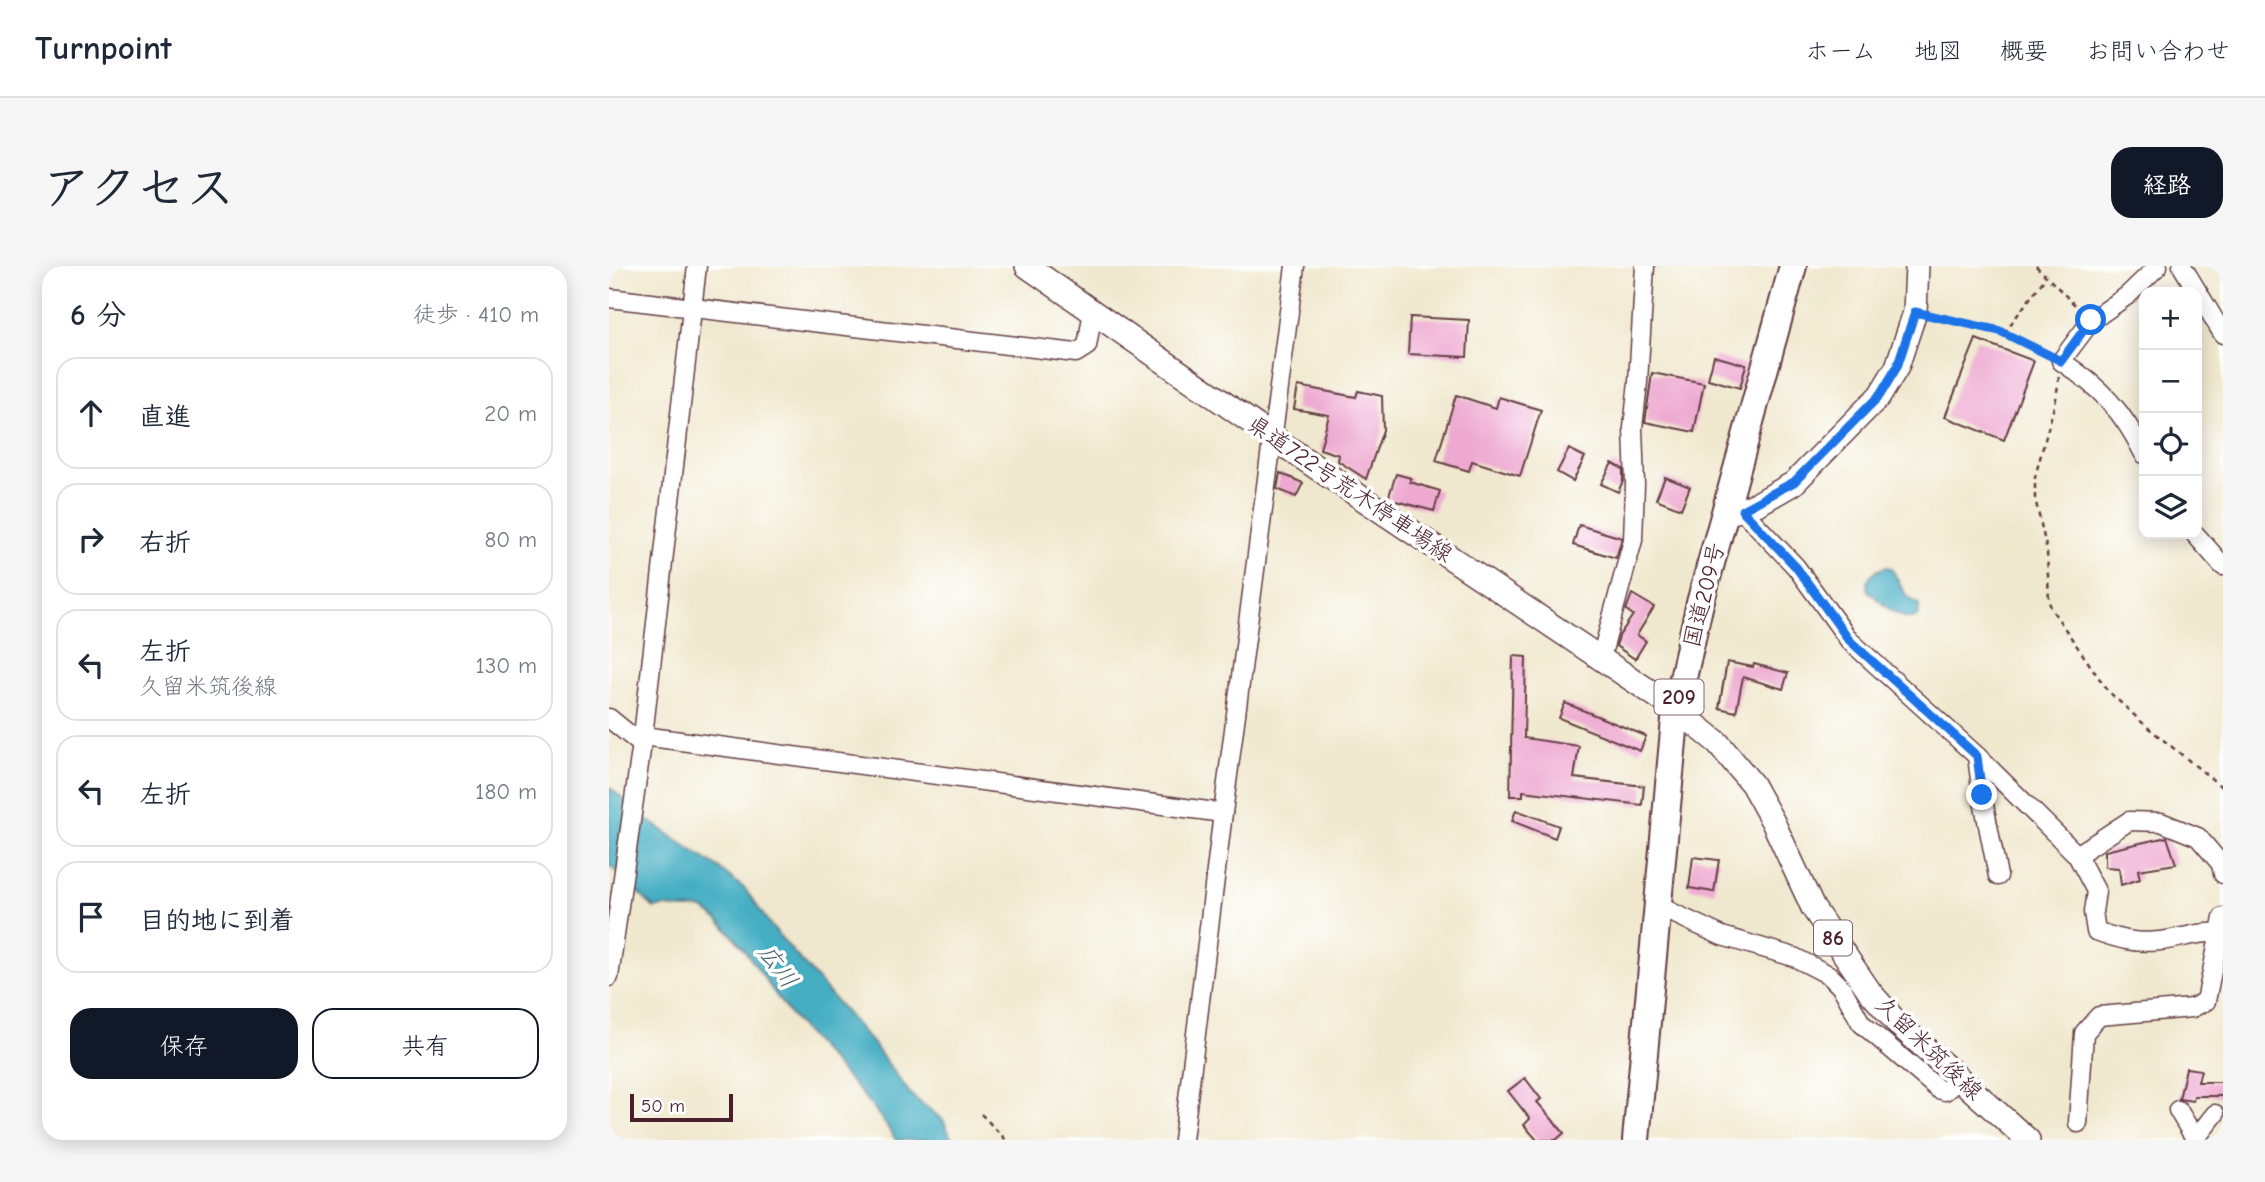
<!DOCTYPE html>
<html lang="ja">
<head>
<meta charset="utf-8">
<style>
  :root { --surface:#fff; --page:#f6f6f7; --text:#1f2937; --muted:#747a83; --line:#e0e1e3; --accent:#111827 }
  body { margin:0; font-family:"Comic Neue","Klee One",sans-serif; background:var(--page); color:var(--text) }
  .controls { position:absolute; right:21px; top:21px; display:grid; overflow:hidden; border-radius:14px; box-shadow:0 4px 18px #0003 }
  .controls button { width:63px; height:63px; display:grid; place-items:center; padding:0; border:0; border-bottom:2px solid var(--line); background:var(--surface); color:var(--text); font:35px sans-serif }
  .scale { position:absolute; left:21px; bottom:18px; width:103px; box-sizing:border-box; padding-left:7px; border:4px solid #4a1f2b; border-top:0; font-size:19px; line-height:24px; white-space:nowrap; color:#4a1f2b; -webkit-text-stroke:5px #fff; paint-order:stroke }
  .stop { position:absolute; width:21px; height:21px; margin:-16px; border:5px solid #1a73e8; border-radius:50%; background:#fff }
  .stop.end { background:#1a73e8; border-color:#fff; box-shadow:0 2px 7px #0008 }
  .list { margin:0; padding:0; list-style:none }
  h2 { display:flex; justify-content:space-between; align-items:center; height:91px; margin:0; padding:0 28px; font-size:30px }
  h2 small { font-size:23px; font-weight:400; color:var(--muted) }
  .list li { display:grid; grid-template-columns:46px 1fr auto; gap:21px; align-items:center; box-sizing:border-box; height:112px; margin:0 14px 14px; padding:0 14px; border:2px solid var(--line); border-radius:21px }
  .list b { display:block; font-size:26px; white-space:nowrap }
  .list p { margin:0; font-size:23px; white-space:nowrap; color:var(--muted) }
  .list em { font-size:23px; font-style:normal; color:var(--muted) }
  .actions { display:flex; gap:14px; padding:21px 28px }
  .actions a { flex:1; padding:16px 0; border:2px solid var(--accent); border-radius:21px; text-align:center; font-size:24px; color:var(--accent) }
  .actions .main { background:var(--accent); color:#fff }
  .icon { flex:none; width:38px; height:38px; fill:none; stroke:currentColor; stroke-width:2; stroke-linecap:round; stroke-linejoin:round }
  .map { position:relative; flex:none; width:1614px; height:874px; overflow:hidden; border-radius:21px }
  header { display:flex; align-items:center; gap:42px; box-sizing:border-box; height:98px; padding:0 35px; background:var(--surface); border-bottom:2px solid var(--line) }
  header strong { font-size:33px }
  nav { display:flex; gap:38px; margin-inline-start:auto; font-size:24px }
  .intro { display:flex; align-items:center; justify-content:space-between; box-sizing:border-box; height:168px; padding:0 42px }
  h1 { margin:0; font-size:49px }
  .button { padding:18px 32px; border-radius:21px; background:var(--accent); color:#fff; font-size:24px; font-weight:700 }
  main { display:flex; gap:42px; padding:0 42px }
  aside { flex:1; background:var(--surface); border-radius:21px; box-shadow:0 4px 18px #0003 }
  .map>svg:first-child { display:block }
</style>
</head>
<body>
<header>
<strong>Turnpoint</strong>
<nav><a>ホーム</a><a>地図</a><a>概要</a><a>お問い合わせ</a></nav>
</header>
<div class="intro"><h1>アクセス</h1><a class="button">経路</a></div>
<main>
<aside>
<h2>6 分<small>徒歩 · 410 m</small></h2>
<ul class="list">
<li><svg class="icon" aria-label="ahead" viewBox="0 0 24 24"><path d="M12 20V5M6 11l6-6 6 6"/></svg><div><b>直進</b></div><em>20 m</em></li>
<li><svg class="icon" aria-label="right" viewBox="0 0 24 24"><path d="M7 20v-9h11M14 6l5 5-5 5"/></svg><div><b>右折</b></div><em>80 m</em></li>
<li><svg class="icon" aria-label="left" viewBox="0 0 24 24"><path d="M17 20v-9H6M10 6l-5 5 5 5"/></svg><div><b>左折</b><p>久留米筑後線</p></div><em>130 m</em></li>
<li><svg class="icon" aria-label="left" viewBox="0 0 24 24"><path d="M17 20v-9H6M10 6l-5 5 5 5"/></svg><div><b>左折</b></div><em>180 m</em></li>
<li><svg class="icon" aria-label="arrive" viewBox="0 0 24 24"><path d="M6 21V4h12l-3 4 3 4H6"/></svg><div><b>目的地に到着</b></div></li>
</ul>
<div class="actions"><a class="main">保存</a><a>共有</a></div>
</aside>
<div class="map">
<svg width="1614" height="874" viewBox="0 0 1614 874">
  <rect width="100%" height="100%" fill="#fff"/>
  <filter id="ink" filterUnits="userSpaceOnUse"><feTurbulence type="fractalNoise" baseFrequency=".0143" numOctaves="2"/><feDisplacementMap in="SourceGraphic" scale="14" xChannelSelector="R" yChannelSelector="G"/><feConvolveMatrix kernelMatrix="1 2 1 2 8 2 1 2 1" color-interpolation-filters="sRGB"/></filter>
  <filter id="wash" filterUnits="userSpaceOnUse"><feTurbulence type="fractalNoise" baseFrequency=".00686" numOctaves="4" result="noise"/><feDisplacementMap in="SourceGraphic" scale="28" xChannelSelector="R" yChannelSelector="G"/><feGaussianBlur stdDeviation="1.57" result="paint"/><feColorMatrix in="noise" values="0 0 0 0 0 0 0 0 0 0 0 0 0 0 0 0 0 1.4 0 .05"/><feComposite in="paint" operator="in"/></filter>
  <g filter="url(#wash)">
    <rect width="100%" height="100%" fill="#f0e8ce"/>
    <g fill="#44aec3" stroke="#476677" stroke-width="2">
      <path d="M1277 301 1282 302 1297 329 1310 339 1309 350C1293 359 1272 335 1259 325 1255 311 1265 305 1277 301Z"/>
      <path d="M0 521 40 555 111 603 136 623 162 660 264 778 303 830 334 854 343 874H287C259 828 218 793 183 751 160 723 123 655 91 642 86 642 82 643 77 643 66 643 57 639 45 642L0 599Z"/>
    </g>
    <g id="blocks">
      <g fill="#eea9d0">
        <path d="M801 51 860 54 858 91 799 88Z"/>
        <path d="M1367 73 1425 95 1395 174 1336 151Z"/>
        <path d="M1105 90 1137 99 1131 122 1099 113Z"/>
        <path d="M1043 107 1095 117 1085 166 1036 156Z"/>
        <path d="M689 120 747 131 749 125 773 130 774 164 757 213 729 195 730 189 711 183 720 149 685 143Z"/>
        <path d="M847 129 887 142 890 131 932 144 911 210 863 195 860 205 827 195Z"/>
        <path d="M960 183 976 191 964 215 948 206Z"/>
        <path d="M1003 197 1014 203V215L1009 226 992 218Z"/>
        <path d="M671 207 694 217 687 231 668 223Z"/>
        <path d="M787 208 802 212 801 216 831 225 825 245 779 233Z"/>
        <path d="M1056 211 1081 221 1072 243 1047 233Z"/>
        <path d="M970 259 1013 272 1007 292 964 279Z"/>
        <path d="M1023 328 1045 341 1028 369 1037 375 1026 393 1007 380 1010 370 1024 349 1017 344Z"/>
        <path d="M904 390 917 391 915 472 970 480 965 512 1035 520 1033 539 914 525V530H901Z"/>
        <path d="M1118 396 1144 401 1145 398 1179 407 1174 423 1134 411 1127 446 1110 442Z"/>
        <path d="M956 437 1037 470 1031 485 950 452Z"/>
        <path d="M907 544 950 560 946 572 903 555Z"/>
        <path d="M1558 571 1567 598 1529 604 1531 613 1512 619 1510 602 1496 601V585Z"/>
        <path d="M1084 591 1110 594 1105 626 1080 622Z"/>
        <path d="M1577 802 1592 804 1589 816H1614V830H1585L1584 835 1570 833Z"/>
        <path d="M916 812 932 833 928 836 955 867 947 874H928L915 859 921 853 899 825Z"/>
      </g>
    </g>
  </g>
  <g filter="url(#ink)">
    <use href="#blocks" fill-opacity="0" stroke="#633d43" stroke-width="2"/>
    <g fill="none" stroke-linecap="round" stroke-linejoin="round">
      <defs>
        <g id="minor">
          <path d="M1573 0 1614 68"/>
          <path d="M0 32 467 87 478 80 484 45"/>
          <path d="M1535 188C1514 145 1492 122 1452 95L1482 55 1519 29 1549 0"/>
          <path d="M1133 244 1187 301 1240 374 1368 490 1373 529 1389 610"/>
          <path d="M1586 268 1614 300"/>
          <path d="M992 392 1024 274 1026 218 1024 162 1029 116 1036 0"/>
          <path d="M0 452 32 478"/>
          <path d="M34 470 614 547"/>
          <path d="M1368 490 1468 589"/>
          <path d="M1049 640 1113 670 1185 691 1220 709 1233 722 1252 757 1329 823 1336 825 1351 813"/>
          <path d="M1611 667C1590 665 1571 673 1551 675 1527 678 1509 673 1487 665L1484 646 1487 625 1468 589 1520 555 1552 556 1589 571 1612 598 1614 608"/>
          <path d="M0 711 34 470 88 0"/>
          <path d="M1569 844 1587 874"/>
          <path d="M1469 857 1475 767 1490 750 1583 742 1597 735 1614 651"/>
          <path d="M1587 872 1606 848"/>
          <path d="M574 874 614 547 686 0"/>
        </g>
        <g id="major">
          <path d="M418 0 711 204 1067 443 1109 477 1143 518 1164 556 1204 642 1261 726 1289 758 1419 874"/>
          <path d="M1116 247 1133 244 1150 237 1185 217 1271 129 1288 101 1306 46 1308 0"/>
        </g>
        <path id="highway" d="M1027 874 1067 443 1091 337 1184 0"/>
      </defs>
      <use href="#minor" stroke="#633d43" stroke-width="21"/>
      <use href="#major" stroke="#633d43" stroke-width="26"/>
      <use href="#highway" stroke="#633d43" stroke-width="30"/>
      <g stroke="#633d43" stroke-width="2.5" stroke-dasharray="5 5" stroke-linecap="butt">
        <path d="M1427 0 1472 45"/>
        <path d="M1323 49 1391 65 1438 88"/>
        <path d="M1395 67 1437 11"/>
        <path d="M1450 111 1447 133 1426 211V232L1438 285 1440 336 1443 344 1499 425 1537 460 1614 522"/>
        <path d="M372 848 397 874"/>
      </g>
      <use href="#minor" stroke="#fff" stroke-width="18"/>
      <use href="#major" stroke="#fff" stroke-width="23"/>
      <use href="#highway" stroke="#fff" stroke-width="26"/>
    </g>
  </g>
  <g fill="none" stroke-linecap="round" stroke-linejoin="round" filter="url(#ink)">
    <path stroke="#1a73e8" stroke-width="9" d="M1373 529 1368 490 1240 374 1187 301 1133 244 1185 216 1271 129 1288 101 1306 46 1391 65 1452 95 1482 54"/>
  </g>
  <g text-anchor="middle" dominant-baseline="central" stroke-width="7" stroke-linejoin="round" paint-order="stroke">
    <g fill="#fff" stroke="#80626b" stroke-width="2">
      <rect x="1045.5" y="413.5" width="49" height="35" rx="5"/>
      <rect x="1205" y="654.5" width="38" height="35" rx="5"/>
    </g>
    <g font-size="21" font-weight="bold" fill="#4a1f2b">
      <text x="1070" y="431">209</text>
      <text x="1224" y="672">86</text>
    </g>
    <g font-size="23" fill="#4a1f2b" stroke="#fff">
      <text transform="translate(741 223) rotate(34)">県道722号荒木停車場線</text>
      <text transform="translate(1095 329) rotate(-76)">国道209号</text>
      <text transform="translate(1320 782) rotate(44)">久留米筑後線</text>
    </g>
    <g font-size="24" font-style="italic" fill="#475f6f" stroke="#fff">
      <text transform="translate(169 700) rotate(53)">広川</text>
    </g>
  </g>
</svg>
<div class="controls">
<button>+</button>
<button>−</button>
<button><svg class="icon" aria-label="locate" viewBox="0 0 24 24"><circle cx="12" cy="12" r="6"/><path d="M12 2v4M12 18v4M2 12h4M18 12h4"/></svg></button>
<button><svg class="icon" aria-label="layers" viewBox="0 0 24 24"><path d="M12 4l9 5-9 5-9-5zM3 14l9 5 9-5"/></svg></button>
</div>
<div class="scale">50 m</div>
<div class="stop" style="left:1482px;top:54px"></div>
<div class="stop end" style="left:1373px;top:529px"></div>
</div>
</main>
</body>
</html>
